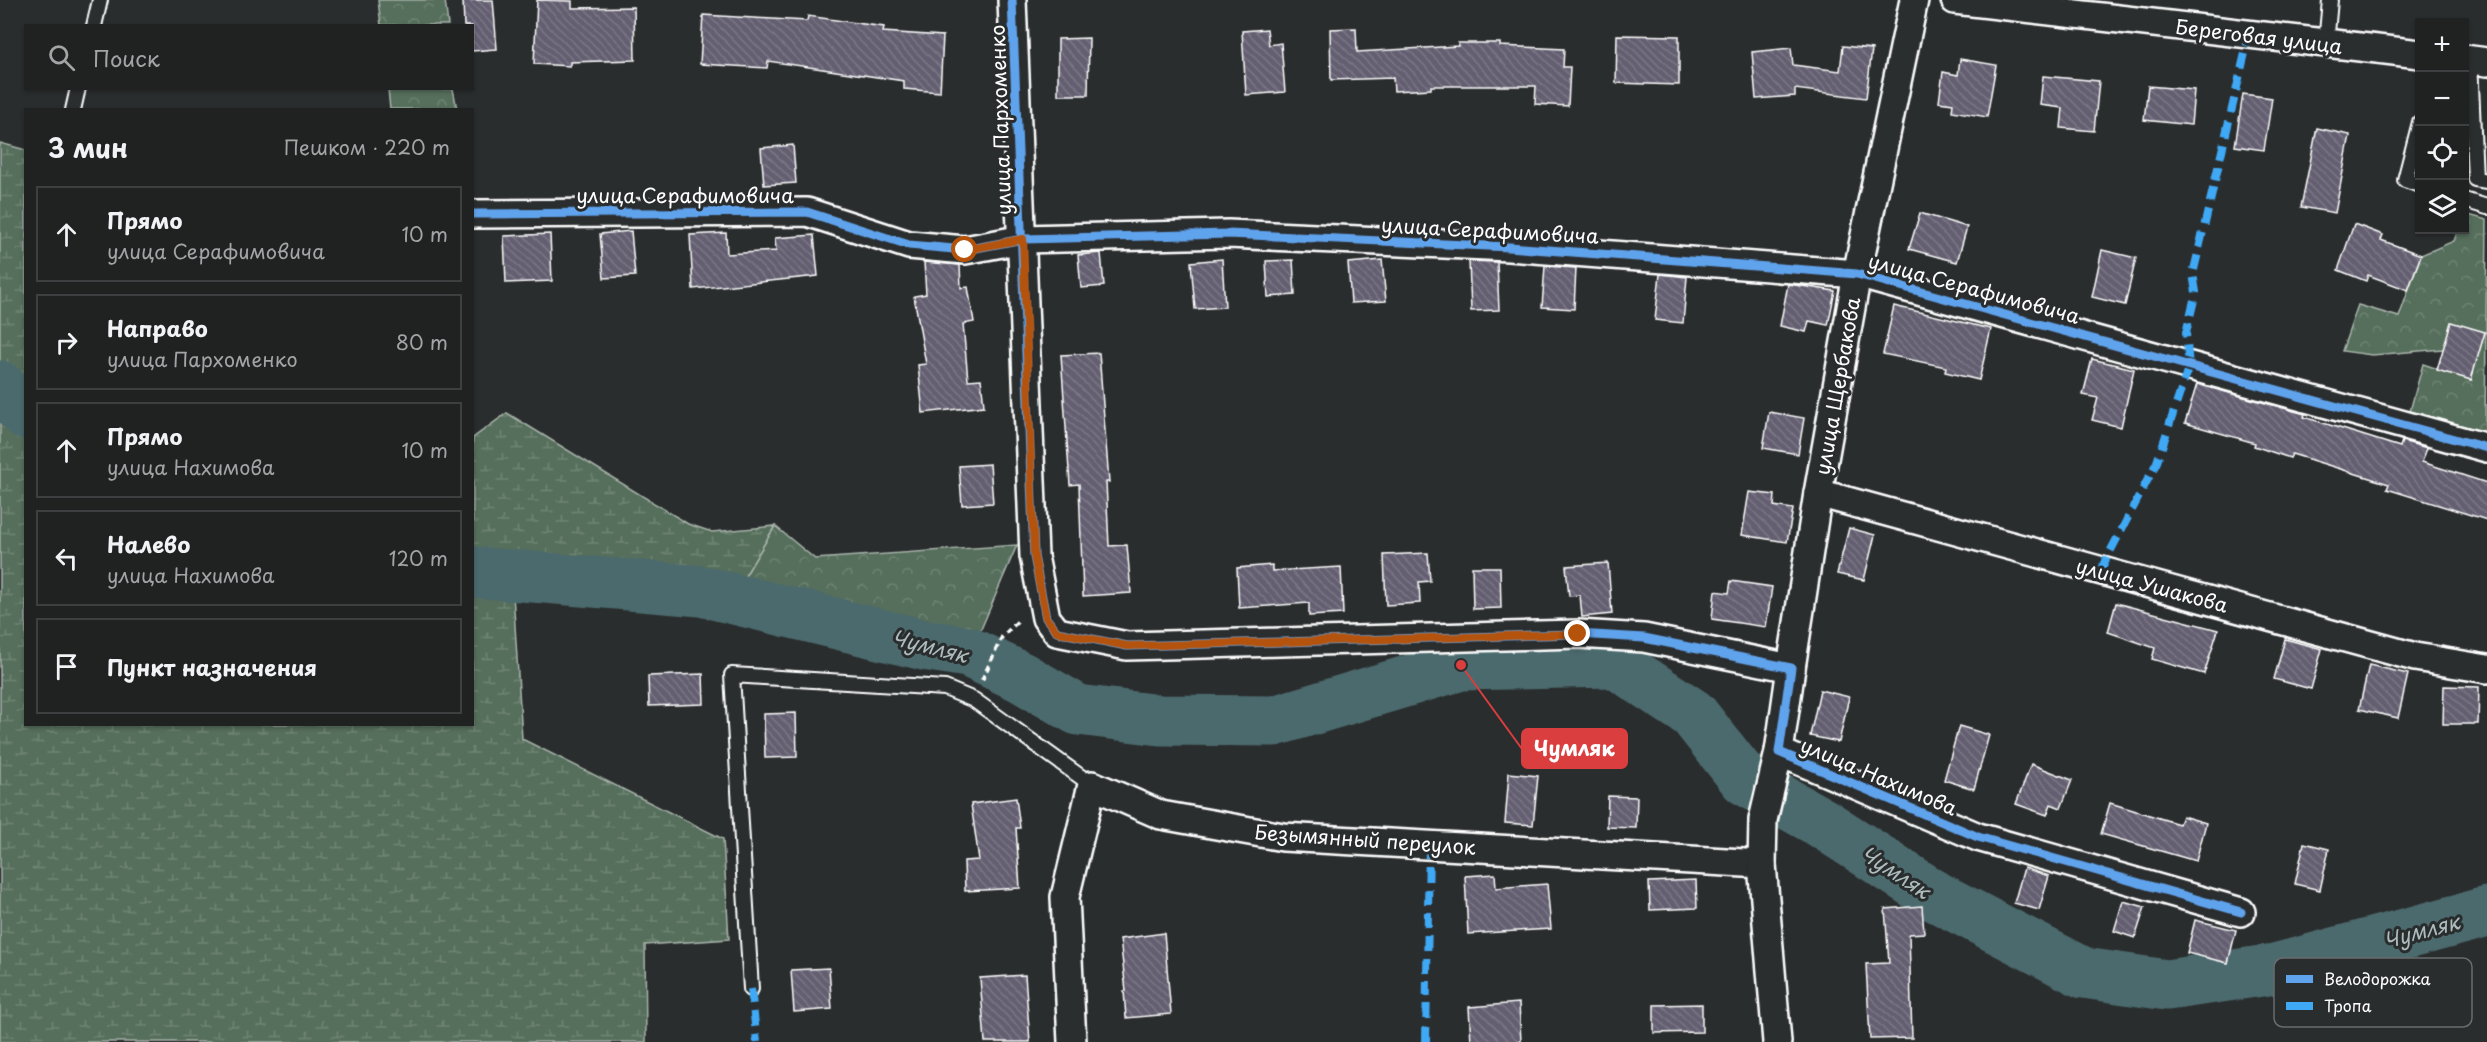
<!DOCTYPE html>
<html lang="ru">
<head>
<meta charset="utf-8">
<style>
  :root { --surface:#202222; --page:#2d2f2f; --text:#f1f3f6; --muted:#a2a4a5; --line:#3d3f40 }
  body { margin:0; font-family:"Playpen Sans",sans-serif; background:var(--page); color:var(--text) }
  .controls { position:absolute; right:18px; top:18px; display:grid; overflow:hidden; border-radius:0px; box-shadow:0 2px 4px #0004 }
  .controls button { width:54px; height:54px; display:grid; place-items:center; padding:0; border:0; border-bottom:2px solid var(--line); background:var(--surface); color:var(--text); font:30px sans-serif }
  .stop { position:absolute; width:18px; height:18px; margin:-14px; border:4px solid #b45309; border-radius:50%; background:#fff }
  .stop.end { background:#b45309; border-color:#fff; box-shadow:0 2px 6px #0008 }
  .list { margin:0; padding:0; list-style:none }
  h2 { display:flex; justify-content:space-between; align-items:center; height:78px; margin:0; padding:0 24px; font-size:26px }
  h2 small { font-size:20px; font-weight:400; color:var(--muted) }
  .list li { display:grid; grid-template-columns:39px 1fr auto; gap:18px; align-items:center; box-sizing:border-box; height:96px; margin:0 12px 12px; padding:0 12px; border:2px solid var(--line); border-radius:0px }
  .list b { display:block; font-size:22px; white-space:nowrap }
  .list p { margin:0; font-size:20px; white-space:nowrap; color:var(--muted) }
  .list em { font-size:20px; font-style:normal; color:var(--muted) }
  .icon { flex:none; width:33px; height:33px; fill:none; stroke:currentColor; stroke-width:2; stroke-linecap:round; stroke-linejoin:round }
  .map { position:relative; flex:none; width:2487px; height:1042px; overflow:hidden }
  .search { position:absolute; background:var(--surface); box-shadow:0 2px 4px #0004; left:24px; top:24px; width:450px; height:66px; display:flex; align-items:center; gap:15px; box-sizing:border-box; padding:0 21px; border-radius:0px; color:var(--muted); font-size:22px }
  .panel { position:absolute; background:var(--surface); box-shadow:0 2px 4px #0004; left:24px; top:108px; width:450px; height:618px; border-radius:0px }
  .map>svg:first-child { display:block }
</style>
</head>
<body>
<div class="map">
<svg width="2487" height="1042" viewBox="0 0 2487 1042">
  <defs>
    <pattern id="forest-crowns" width="20" height="18" patternUnits="userSpaceOnUse" patternTransform="scale(1.5)"><rect width="20" height="18" fill="#566e5b"/><path d="M2 6a3 3 0 1 1 6 0M12 15a3 3 0 1 1 6 0" fill="none" stroke="#6f8474"/></pattern>
    <pattern id="wetland-marsh" width="20" height="14" patternUnits="userSpaceOnUse" patternTransform="scale(1.5)"><rect width="20" height="14" fill="#566e5b"/><path d="M1 5h8M5 5V1M11 12h8M15 12V8" fill="none" stroke="#6f8474"/></pattern>
    <pattern id="building-back-hatch" width="6" height="6" patternUnits="userSpaceOnUse" patternTransform="scale(1.5)"><rect width="6" height="6" fill="#645f71"/><path d="M-1 5l2 2M0 0l6 6M5-1l2 2" fill="none" stroke="#7b7786"/></pattern>
  </defs>
  <rect width="100%" height="100%" fill="#2a2d2e"/>
  <filter id="ink" filterUnits="userSpaceOnUse"><feTurbulence type="fractalNoise" baseFrequency=".0167" numOctaves="2"/><feDisplacementMap in="SourceGraphic" scale="12" xChannelSelector="R" yChannelSelector="G"/><feConvolveMatrix kernelMatrix="1 2 1 2 8 2 1 2 1" color-interpolation-filters="sRGB"/></filter>
  <g filter="url(#ink)">
    <g fill="url(#forest-crowns)" stroke="#aab6ad" stroke-width="1.5">
      <path d="M378 0H445L448 25H381Z"/>
      <path d="M388 89H453L457 109H390Z"/>
      <path d="M2465 214 2487 220 2485 433 2410 411 2423 364 2471 380 2443 349 2372 355 2342 351 2358 305 2399 317 2421 255 2454 241 2458 230H2464Z"/>
      <path d="M775 526 815 559 1017 545 976 641 820 616 736 591Z"/>
    </g>
    <path fill="url(#wetland-marsh)" stroke="#aab6ad" stroke-width="1.5" d="M0 143 26 150V724H472L473 438 507 413 688 524 712 532 775 526 731 599 701 591 512 577 522 739 723 839 729 939 645 945 646 1042H0Z"/>
    <g fill="none" stroke-linecap="round" stroke-linejoin="round">
      <g stroke="#4b6a6d" stroke-width="51">
        <path d="M0 386 26 414"/>
        <path d="M472 572 701 591 924 645 968 652 1021 677 1078 710 1160 720 1274 721 1461 665 1614 662 1693 714 1745 780 1822 823 1935 896 2084 973 2167 985 2275 969 2487 912"/>
      </g>
    </g>
    <g fill="url(#building-back-hatch)" stroke="#fff" stroke-width="1.5">
      <path d="M463 0H493L497 49 472 51V26H464Z"/>
      <path d="M537 0 572 1V8L634 7 635 60 570 62V66L534 64Z"/>
      <path d="M703 15 807 21 808 16 884 27 883 32 943 36 940 92 904 89V81L768 61 767 68 700 64Z"/>
      <path d="M1356 28 1357 52 1458 46V43H1500V46L1564 49 1563 67H1570L1568 106 1535 104 1536 86H1431V89L1394 91 1393 78 1331 80 1330 29Z"/>
      <path d="M1267 29 1269 45 1281 43 1285 92 1246 95 1242 31Z"/>
      <path d="M1617 35 1679 36V85L1616 83Z"/>
      <path d="M1089 38 1088 95H1058V39Z"/>
      <path d="M1843 46 1872 49 1866 98 1795 89V96L1756 99 1752 52 1791 48 1793 65 1840 71Z"/>
      <path d="M1960 59 1996 65 1987 117 1952 111 1953 104 1939 102 1943 72 1958 75Z"/>
      <path d="M2043 76 2099 81 2094 131 2061 128 2063 108 2040 105Z"/>
      <path d="M2148 86 2194 90 2191 125 2144 120Z"/>
      <path d="M2243 94 2272 98 2264 150 2235 146Z"/>
      <path d="M2317 128 2350 135 2335 213 2301 207Z"/>
      <path d="M793 145 796 183 764 185 761 148Z"/>
      <path d="M1920 213 1967 227 1957 262 1909 249Z"/>
      <path d="M2354 224 2383 235 2381 240 2421 255 2408 290 2368 275 2366 281 2338 270Z"/>
      <path d="M631 231 635 276 604 278 600 234Z"/>
      <path d="M726 233 727 254 776 251 775 238 814 235 818 276 693 289 690 235Z"/>
      <path d="M550 234 552 281 506 283 504 236Z"/>
      <path d="M2102 250 2136 258 2125 305 2092 297Z"/>
      <path d="M1101 253 1104 286 1081 288 1078 255Z"/>
      <path d="M1222 259 1225 307 1195 309 1191 262Z"/>
      <path d="M1293 260 1295 295 1268 297 1266 261Z"/>
      <path d="M1382 260 1386 301 1351 303 1348 263Z"/>
      <path d="M1469 261 1497 262 1499 310 1471 311Z"/>
      <path d="M924 262 960 265 961 288 968 287 974 322 963 324 968 380 981 379 984 406 923 413 918 365 926 364 914 296 926 294Z"/>
      <path d="M1545 266 1576 268 1574 309 1542 307Z"/>
      <path d="M1660 274 1687 277 1683 323 1655 320Z"/>
      <path d="M1788 284 1835 291 1828 325 1809 321 1806 332 1780 326Z"/>
      <path d="M1894 306 1991 329 1979 380 1945 372 1946 367 1883 354Z"/>
      <path d="M2451 322 2485 332 2471 380 2437 370Z"/>
      <path d="M1099 353 1109 482H1106L1109 546 1127 545 1131 593 1083 596 1079 484 1070 485 1061 355Z"/>
      <path d="M2092 359 2134 369 2121 427 2092 420 2098 398 2083 395Z"/>
      <path d="M2197 384 2305 414 2304 417 2400 447 2402 441 2427 448 2422 462 2487 483V520L2387 489 2389 484 2292 454 2290 458 2254 446 2255 443 2185 423Z"/>
      <path d="M1769 412 1804 418 1798 454 1763 448Z"/>
      <path d="M990 464 993 503 962 505 959 466Z"/>
      <path d="M1749 492 1775 495 1774 506 1793 509 1787 542 1742 535Z"/>
      <path d="M1849 528 1875 535 1864 580 1837 574Z"/>
      <path d="M1428 553 1430 581 1419 582 1420 603 1386 605 1384 555Z"/>
      <path d="M1608 563 1612 614 1582 617 1580 595 1569 596 1566 566Z"/>
      <path d="M1272 565V571L1341 567 1343 614 1309 616V603L1239 608 1237 568Z"/>
      <path d="M1472 567H1500L1501 608 1473 609Z"/>
      <path d="M1731 581 1772 587 1766 627 1712 619 1715 591 1729 593Z"/>
      <path d="M2116 603 2218 630 2204 674 2152 659 2155 648 2108 632Z"/>
      <path d="M2285 639 2322 649 2311 689 2274 679Z"/>
      <path d="M2369 665 2408 674 2398 718 2359 709Z"/>
      <path d="M703 674 704 704 649 706 648 676Z"/>
      <path d="M2444 686 2479 687 2478 724H2443Z"/>
      <path d="M1820 690 1849 697 1839 742 1810 736Z"/>
      <path d="M796 713 797 757 765 758 764 714Z"/>
      <path d="M1959 726 1989 735 1974 789 1944 780Z"/>
      <path d="M2031 764 2072 780 2061 808 2051 804 2047 815 2016 804Z"/>
      <path d="M1509 773 1538 776 1533 825 1505 823Z"/>
      <path d="M1608 796 1637 797 1636 828 1607 827Z"/>
      <path d="M1016 798 1020 828H1016L1020 888 965 891 964 861 979 860 971 804Z"/>
      <path d="M2110 803 2179 824 2182 816 2206 823 2196 861 2101 834Z"/>
      <path d="M2304 843 2329 849 2320 890 2295 884Z"/>
      <path d="M2024 868 2049 876 2039 910 2014 903Z"/>
      <path d="M1495 874 1496 888 1547 884 1551 929 1468 934 1465 876Z"/>
      <path d="M1696 880 1697 908 1650 910 1649 882Z"/>
      <path d="M2123 901 2145 907 2135 938 2114 931Z"/>
      <path d="M1922 906 1924 933 1909 934 1912 1038 1870 1039 1866 964 1889 963 1885 909Z"/>
      <path d="M2195 920 2236 930 2228 963 2187 953Z"/>
      <path d="M1164 933 1171 1014 1126 1018 1124 991H1126L1120 939Z"/>
      <path d="M829 968 832 1009 794 1012 791 970Z"/>
      <path d="M1025 975 1030 1042H985L980 978Z"/>
      <path d="M1519 1003 1521 1042H1471L1469 1007Z"/>
      <path d="M1702 1004V1032L1654 1033V1005Z"/>
    </g>
    <g fill="none" stroke-linecap="round" stroke-linejoin="round">
      <defs>
        <g id="service">
          <path d="M94 26 100 0"/>
          <path d="M2326 44 2330 0"/>
          <path d="M2470 60 2475 179 2487 181"/>
          <path d="M73 110 78 88"/>
          <path d="M2420 122 2405 180 2420 185"/>
          <path d="M2464 200 2487 207"/>
          <path d="M751 989 732 675 945 688 974 700 1092 785"/>
        </g>
        <g id="minor">
          <path d="M1012 0 1034 556 1046 618 1057 632 1127 646 1578 634 1644 638 1791 668 1779 752 1978 837 2241 912"/>
          <path d="M1955 0 2420 54"/>
          <path d="M2464 59 2487 62"/>
          <path d="M472 214 807 212 909 245 965 250 1023 239 1228 234 1509 247 1857 274 2487 448"/>
          <path d="M1818 493 2415 657 2487 669"/>
          <path d="M1791 668 1818 493 1857 274 1914 0"/>
          <path d="M1072 1042 1065 897 1092 785 1161 815 1283 837 1762 864"/>
          <path d="M1777 1042 1762 864 1763 820 1779 752"/>
        </g>
      </defs>
      <use href="#service" stroke="#fff" stroke-width="18"/>
      <use href="#minor" stroke="#fff" stroke-width="32"/>
      <path stroke="#fff" stroke-width="4" stroke-dasharray="6 4.5" stroke-linecap="butt" d="M982 680 1002 637 1018 621"/>
      <use href="#service" stroke="#2a2d2e" stroke-width="14"/>
      <use href="#minor" stroke="#2a2d2e" stroke-width="27"/>
      <g stroke="#3fa9f5" stroke-width="8" stroke-dasharray="15 8" stroke-linecap="butt">
        <path d="M2100 571 2157 462 2189 366 2186 333 2196 292 2193 274 2249 36"/>
        <path d="M751 989 757 1042"/>
        <path d="M1426 1042 1429 845"/>
      </g>
      <defs>
        <g id="cycleway">
          <path d="M1012 0 1034 556 1046 618 1057 632 1127 646 1578 634 1644 638 1791 668 1779 752 1978 837 2241 912"/>
          <path d="M472 214 807 212 909 245 965 250 1023 239 1228 234 1509 247 1857 274 2487 448"/>
        </g>
      </defs>
      <use href="#cycleway" stroke="#2a2d2e" stroke-width="13"/>
      <use href="#cycleway" stroke="#60a3ed" stroke-width="9"/>
    </g>
  </g>
  <g fill="none" stroke-linecap="round" stroke-linejoin="round" filter="url(#ink)">
    <path stroke="#b45309" stroke-width="8" d="M965 250 1023 239 1034 556 1046 618 1057 632 1127 646 1578 634"/>
  </g>
  <g text-anchor="middle" dominant-baseline="central" stroke-width="6" stroke-linejoin="round" paint-order="stroke">
    <g font-size="20" fill="#fff" stroke="#2a2d2e">
      <text transform="translate(2259 36) rotate(7)">Береговая улица</text>
      <text transform="translate(1000 120) rotate(-92)">улица Пархоменко</text>
      <text x="685" y="195">улица Серафимовича</text>
      <text transform="translate(1490 230) rotate(3)">улица Серафимовича</text>
      <text transform="translate(1974 288) rotate(15)">улица Серафимовича</text>
      <text transform="translate(1837 386) rotate(-80)">улица Щербакова</text>
      <text transform="translate(2152 585) rotate(15)">улица Ушакова</text>
      <text transform="translate(1879 776) rotate(23)">улица Нахимова</text>
      <text transform="translate(1365 839) rotate(4)">Безымянный переулок</text>
    </g>
    <g font-size="21" font-style="italic" fill="#aebcbd" stroke="#2a2d2e">
      <text transform="translate(930 645) rotate(14)">Чумляк</text>
      <text transform="translate(1896 871) rotate(33)">Чумляк</text>
      <text transform="translate(2421 930) rotate(-15)">Чумляк</text>
    </g>
  </g>
  <rect x="2274" y="958" width="198" height="69" rx="9" fill="#2a2d2e" stroke="#6a6c6d" stroke-width="1.5"/>
  <rect x="2286" y="975" width="27" height="8" fill="#60a3ed"/>
  <rect x="2286" y="1002" width="27" height="8" fill="#3fa9f5"/>
  <g font-size="16" fill="#fff">
    <text x="2324" y="985">Велодорожка</text>
    <text x="2324" y="1012">Тропа</text>
  </g>
  <path fill="none" stroke="#da3e3e" stroke-width="2" d="M1461 665L1522 749"/>
  <circle fill="#da3e3e" stroke="#2a2d2e" stroke-width="2" cx="1461" cy="665" r="6"/>
  <rect fill="#da3e3e" stroke="#da3e3e" stroke-width="2" x="1522" y="729" width="105" height="39" rx="6"/>
  <g font-size="21" text-anchor="middle" font-weight="bold" fill="#fff">
    <text x="1574" y="756">Чумляк</text>
  </g>
</svg>
<div class="controls">
<button>+</button>
<button>−</button>
<button><svg class="icon" aria-label="locate" viewBox="0 0 24 24"><circle cx="12" cy="12" r="6"/><path d="M12 2v4M12 18v4M2 12h4M18 12h4"/></svg></button>
<button><svg class="icon" aria-label="layers" viewBox="0 0 24 24"><path d="M12 4l9 5-9 5-9-5zM3 14l9 5 9-5"/></svg></button>
</div>
<div class="stop" style="left:965px;top:250px"></div>
<div class="stop end" style="left:1578px;top:634px"></div>
<div class="search"><svg class="icon" aria-label="search" viewBox="0 0 24 24"><circle cx="10" cy="10" r="6"/><path d="M15 15l6 6"/></svg>Поиск</div>
<section class="panel">
<h2>3 мин<small>Пешком · 220 m</small></h2>
<ul class="list">
<li><svg class="icon" aria-label="ahead" viewBox="0 0 24 24"><path d="M12 20V5M6 11l6-6 6 6"/></svg><div><b>Прямо</b><p>улица Серафимовича</p></div><em>10 m</em></li>
<li><svg class="icon" aria-label="right" viewBox="0 0 24 24"><path d="M7 20v-9h11M14 6l5 5-5 5"/></svg><div><b>Направо</b><p>улица Пархоменко</p></div><em>80 m</em></li>
<li><svg class="icon" aria-label="ahead" viewBox="0 0 24 24"><path d="M12 20V5M6 11l6-6 6 6"/></svg><div><b>Прямо</b><p>улица Нахимова</p></div><em>10 m</em></li>
<li><svg class="icon" aria-label="left" viewBox="0 0 24 24"><path d="M17 20v-9H6M10 6l-5 5 5 5"/></svg><div><b>Налево</b><p>улица Нахимова</p></div><em>120 m</em></li>
<li><svg class="icon" aria-label="arrive" viewBox="0 0 24 24"><path d="M6 21V4h12l-3 4 3 4H6"/></svg><div><b>Пункт назначения</b></div></li>
</ul>
</section>
</div>
</body>
</html>
